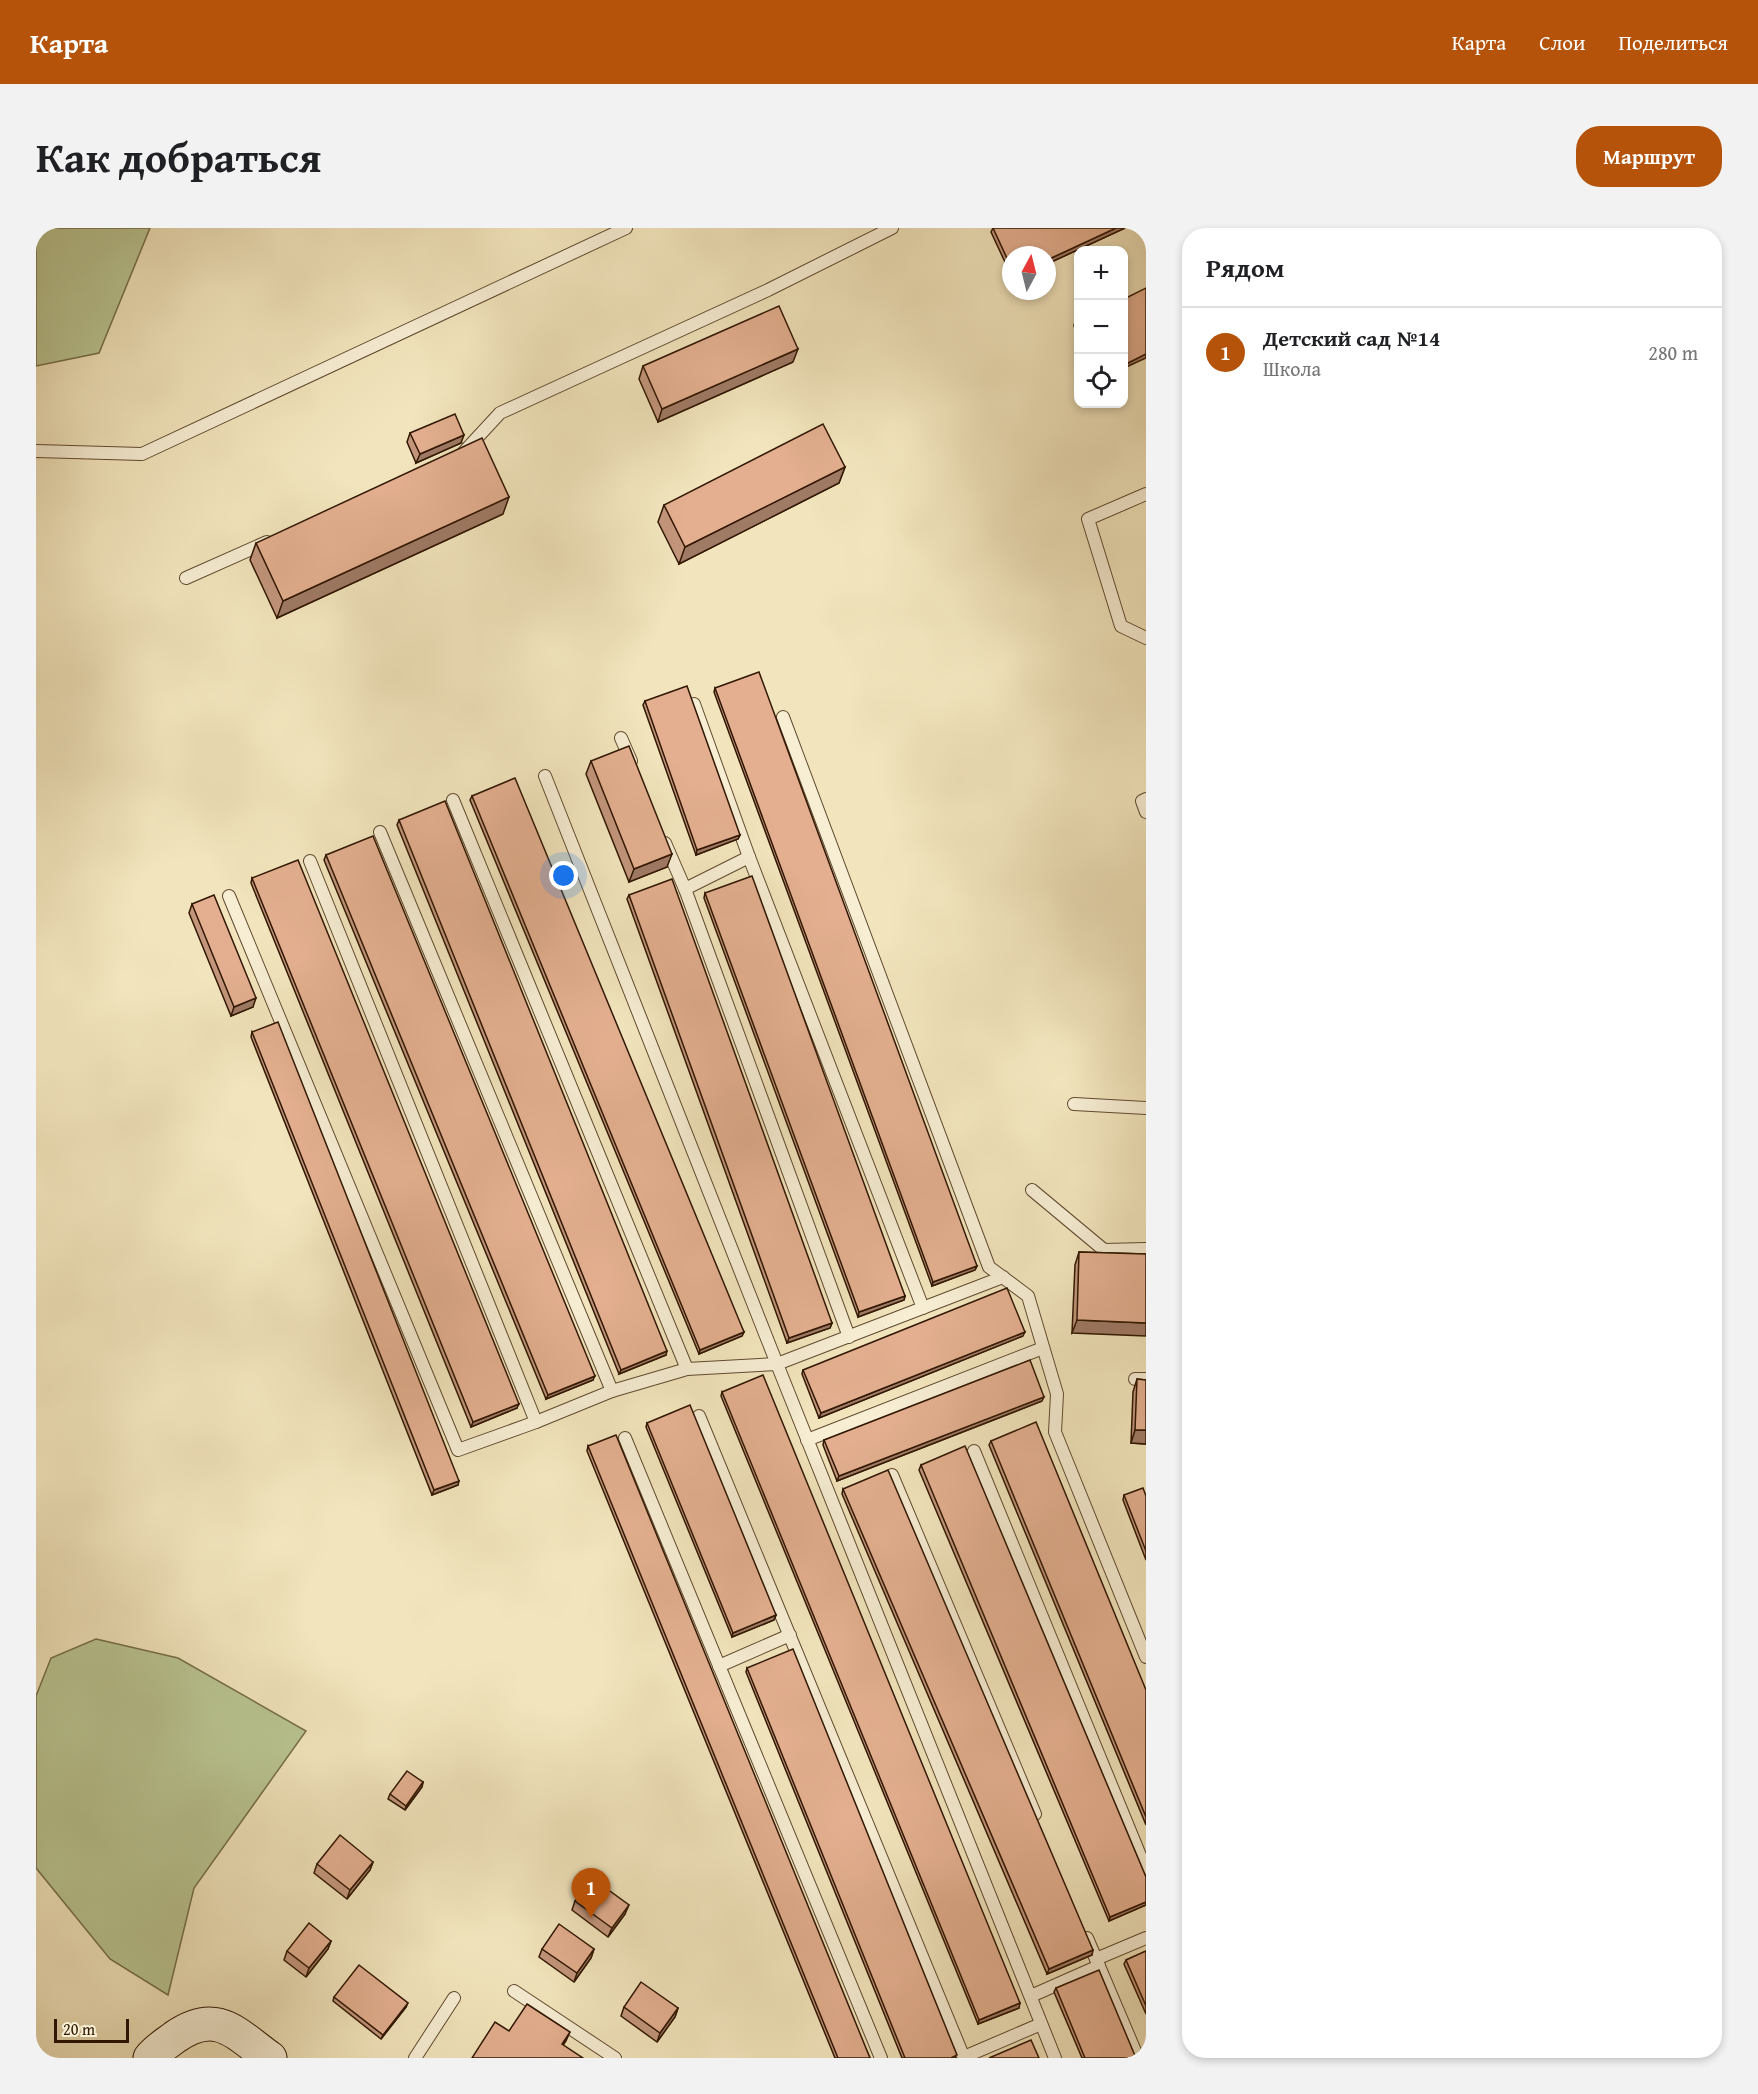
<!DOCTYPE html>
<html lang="ru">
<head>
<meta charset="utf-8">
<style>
  :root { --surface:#fff; --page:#f2f2f2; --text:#202124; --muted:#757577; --line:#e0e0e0; --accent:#b45309 }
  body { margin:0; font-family:"Gentium Book Plus",serif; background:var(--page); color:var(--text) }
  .controls { position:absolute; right:18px; top:18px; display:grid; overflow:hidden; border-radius:12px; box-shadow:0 3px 9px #0003 }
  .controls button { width:54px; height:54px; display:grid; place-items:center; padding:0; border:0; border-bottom:2px solid var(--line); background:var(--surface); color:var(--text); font:30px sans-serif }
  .compass { position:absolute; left:966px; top:18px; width:54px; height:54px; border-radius:50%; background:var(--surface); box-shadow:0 3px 9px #0003; rotate:7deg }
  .scale { position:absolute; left:18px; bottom:15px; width:75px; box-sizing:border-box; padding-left:6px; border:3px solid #311700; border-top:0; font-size:16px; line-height:21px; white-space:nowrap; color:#311700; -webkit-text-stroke:4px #f7eed4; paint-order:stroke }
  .you { position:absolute; left:528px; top:648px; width:21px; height:21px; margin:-15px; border:4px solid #fff; border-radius:50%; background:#1a73e8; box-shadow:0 0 0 9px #1a73e833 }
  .badge { display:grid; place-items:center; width:39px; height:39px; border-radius:50%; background:var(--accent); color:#fff; font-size:20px; font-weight:700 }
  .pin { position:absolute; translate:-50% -50px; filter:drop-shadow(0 2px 3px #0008) }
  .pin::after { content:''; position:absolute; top:32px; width:21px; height:18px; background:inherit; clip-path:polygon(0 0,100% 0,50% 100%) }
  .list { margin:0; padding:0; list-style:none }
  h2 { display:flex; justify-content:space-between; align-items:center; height:78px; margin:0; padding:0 24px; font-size:26px }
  h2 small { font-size:20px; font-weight:400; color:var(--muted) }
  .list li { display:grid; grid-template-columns:39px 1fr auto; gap:18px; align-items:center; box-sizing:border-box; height:90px; padding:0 24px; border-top:2px solid var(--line) }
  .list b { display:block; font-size:22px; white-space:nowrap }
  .list p { margin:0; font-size:20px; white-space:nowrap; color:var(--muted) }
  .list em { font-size:20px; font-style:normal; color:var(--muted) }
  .icon { flex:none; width:33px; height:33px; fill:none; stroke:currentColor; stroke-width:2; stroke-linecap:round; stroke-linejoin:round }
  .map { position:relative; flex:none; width:1110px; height:1830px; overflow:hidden; border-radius:24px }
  header { display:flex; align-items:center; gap:36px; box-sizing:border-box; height:84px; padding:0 30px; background:var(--accent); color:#fff }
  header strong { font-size:28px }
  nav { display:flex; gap:33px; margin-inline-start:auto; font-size:21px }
  .intro { display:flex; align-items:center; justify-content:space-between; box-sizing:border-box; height:144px; padding:0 36px }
  h1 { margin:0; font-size:42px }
  .button { padding:15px 27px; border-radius:24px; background:var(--accent); color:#fff; font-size:21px; font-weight:700 }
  main { display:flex; gap:36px; padding:0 36px }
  aside { flex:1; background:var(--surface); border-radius:24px; box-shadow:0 3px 9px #0003 }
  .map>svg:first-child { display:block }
</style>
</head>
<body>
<header>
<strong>Карта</strong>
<nav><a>Карта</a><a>Слои</a><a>Поделиться</a></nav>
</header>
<div class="intro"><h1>Как добраться</h1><a class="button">Маршрут</a></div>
<main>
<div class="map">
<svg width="1110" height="1830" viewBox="0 0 1110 1830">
  <rect width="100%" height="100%" fill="#f2e5bd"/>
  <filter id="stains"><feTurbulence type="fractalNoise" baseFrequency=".00333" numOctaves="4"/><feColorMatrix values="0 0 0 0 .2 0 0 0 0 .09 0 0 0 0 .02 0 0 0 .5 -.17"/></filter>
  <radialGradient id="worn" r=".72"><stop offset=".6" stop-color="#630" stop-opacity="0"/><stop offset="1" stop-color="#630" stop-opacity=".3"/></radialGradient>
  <g fill="#b9c592" stroke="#756e49" stroke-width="1.5">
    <path d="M0 0H114L63 125 0 138Z"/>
    <path d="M60 1411 142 1430 270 1503 158 1660 132 1767 74 1731 0 1640V1468L15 1430Z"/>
  </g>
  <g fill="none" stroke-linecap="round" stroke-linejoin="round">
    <defs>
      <g id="lane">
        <path d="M0 223 106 226 590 0"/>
        <path d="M427 225 464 185 732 62 856 0"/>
        <path d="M1110 266 1052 291 1085 398 1110 410"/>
        <path d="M150 350 231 314"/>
        <path d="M658 476 713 629 887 1080"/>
        <path d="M747 489 953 1039 992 1068 1021 1166 1019 1204 1110 1429"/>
        <path d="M585 510 595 533"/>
        <path d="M509 548 741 1136 1019 1830"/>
        <path d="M1110 571 1106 573 1110 584"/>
        <path d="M417 572 651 1141"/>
        <path d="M344 604 576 1163"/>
        <path d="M629 615 649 661 813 1109"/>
        <path d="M274 633 500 1194"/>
        <path d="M649 661 713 629"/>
        <path d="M193 668 422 1222 500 1194 576 1163 651 1141 741 1136 967 1049"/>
        <path d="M1038 876 1110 880"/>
        <path d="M996 962 1068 1022 1110 1021"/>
        <path d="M1099 1151H1110"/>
        <path d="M663 1188 928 1830"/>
        <path d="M589 1210 845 1830"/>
        <path d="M771 1212 1007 1120"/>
        <path d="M938 1223 1110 1642"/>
        <path d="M856 1247 999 1586"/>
        <path d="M683 1438 754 1407"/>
        <path d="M1051 1710 1102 1830"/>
        <path d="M1060 1731 1110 1710"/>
        <path d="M478 1763 579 1830"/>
        <path d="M995 1768 1063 1738"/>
        <path d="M928 1829 1005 1796"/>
        <path d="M379 1830 418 1770"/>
      </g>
      <path id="secondary" d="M114 1830C121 1821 130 1816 139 1809 181 1780 199 1805 234 1830"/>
    </defs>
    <use href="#lane" stroke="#614a2f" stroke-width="14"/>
    <use href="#secondary" stroke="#311700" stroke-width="35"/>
    <use href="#lane" stroke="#f7eed4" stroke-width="12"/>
    <use href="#secondary" stroke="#f7eed4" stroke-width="33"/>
  </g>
  <g fill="#c3967c" stroke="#311700" stroke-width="1.5">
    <path d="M957 0H1089L1011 36 975 27V47L955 4Z"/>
    <path d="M1042 92V108L1038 98 1039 93Z"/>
    <path d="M757 134 622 194 603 151 607 138Z"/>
    <path d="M374 205 425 215 380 235 371 214Z"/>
    <path d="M809 239 803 255 643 336 622 294 628 277Z"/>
    <path d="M467 286 241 390 214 332 220 315Z"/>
    <path d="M679 460 941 1038 939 1042 896 1058 678 464Z"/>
    <path d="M609 473 704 607 702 611 660 627 607 477Z"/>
    <path d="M555 533 631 639 593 654 550 546Z"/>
    <path d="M436 568 708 1104 706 1108 663 1126 434 572Z"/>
    <path d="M363 592 630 1127 583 1146 361 597Z"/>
    <path d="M290 627 557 1152 510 1171 288 632Z"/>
    <path d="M216 650 481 1180 435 1199 215 655Z"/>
    <path d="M669 665 869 1068 868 1072 822 1089 668 670Z"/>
    <path d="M593 667 796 1095 794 1100 751 1115 591 671Z"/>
    <path d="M156 676 217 779 195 788 153 685Z"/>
    <path d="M216 804 422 1257 396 1267 215 809Z"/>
    <path d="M1043 1024 1110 1026 1036 1105 1039 1037Z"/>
    <path d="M987 1108 783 1190 766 1146 767 1142Z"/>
    <path d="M1101 1151 1110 1152V1216L1095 1215 1097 1164Z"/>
    <path d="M686 1164 983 1780 942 1796 685 1168Z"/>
    <path d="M1006 1173 801 1253 787 1217 788 1212Z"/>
    <path d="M611 1195 740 1387 738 1392 696 1409 610 1199Z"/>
    <path d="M955 1213 1110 1462V1597L953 1217Z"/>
    <path d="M552 1218 834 1830H799L551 1223Z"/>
    <path d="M885 1237 1110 1649V1677L1073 1693 883 1242Z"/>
    <path d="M807 1261 1056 1727 1011 1746 806 1266Z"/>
    <path d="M1088 1267 1110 1268V1332L1087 1272Z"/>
    <path d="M711 1440 920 1830H866L710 1444Z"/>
    <path d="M387 1554 386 1559 369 1582 352 1571 354 1566Z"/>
    <path d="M337 1634 334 1642 311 1671 278 1645 281 1636Z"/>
    <path d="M539 1673 589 1686 572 1709 536 1682Z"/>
    <path d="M295 1713 292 1721 270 1749 248 1732 251 1723Z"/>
    <path d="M506 1721H558L555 1730 538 1754 503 1729Z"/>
    <path d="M1110 1723V1786L1088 1736 1090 1732Z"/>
    <path d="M1020 1760 1100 1830H1046L1018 1764Z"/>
    <path d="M298 1769 370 1779 345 1811 297 1773Z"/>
    <path d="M588 1779 642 1780 639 1789 621 1814 585 1788Z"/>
  </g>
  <g fill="#9f7a65" stroke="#311700" stroke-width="1.5">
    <path d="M1080 0H1089L1011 36V32Z"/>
    <path d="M762 121 757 134 622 194 626 181Z"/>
    <path d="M1110 126V130L1088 140V137Z"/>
    <path d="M428 207 425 215 380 235 384 226Z"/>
    <path d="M809 239 803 255 643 336 649 319Z"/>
    <path d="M473 269 467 286 241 390 247 373Z"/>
    <path d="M704 607 702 611 660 627 661 622Z"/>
    <path d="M636 626 631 639 593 654 598 641Z"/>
    <path d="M220 770 217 779 195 788 198 779Z"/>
    <path d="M941 1038 939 1042 896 1058 897 1054Z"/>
    <path d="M869 1068 868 1072 822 1089 823 1084Z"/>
    <path d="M1041 1092 1110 1095V1108L1036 1105Z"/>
    <path d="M796 1095 794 1100 751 1115 753 1110Z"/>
    <path d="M708 1104 706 1108 663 1126 664 1122Z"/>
    <path d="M989 1104 987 1108 783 1190 785 1185Z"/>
    <path d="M631 1123 630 1127 583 1146 585 1142Z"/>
    <path d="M559 1148 557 1152 510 1171 512 1167Z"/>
    <path d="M1008 1169 1006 1173 801 1253 803 1248Z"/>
    <path d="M483 1176 481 1180 435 1199 437 1194Z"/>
    <path d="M1099 1202H1110V1216L1095 1215Z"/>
    <path d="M423 1253 422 1257 396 1267 398 1262Z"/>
    <path d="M740 1387 738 1392 696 1409 697 1405Z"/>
    <path d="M387 1554 386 1559 369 1582 370 1578Z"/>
    <path d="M337 1634 334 1642 311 1671 314 1662Z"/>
    <path d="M1110 1674V1677L1073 1693 1074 1689Z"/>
    <path d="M593 1677 589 1686 572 1709 576 1700Z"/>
    <path d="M295 1713 292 1721 270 1749 273 1740Z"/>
    <path d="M558 1721 555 1730 538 1754 541 1745Z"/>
    <path d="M1057 1722 1056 1727 1011 1746 1013 1741Z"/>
    <path d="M372 1775 370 1779 345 1811 347 1807Z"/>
    <path d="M984 1775 983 1780 942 1796 943 1792Z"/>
    <path d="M642 1780 639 1789 621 1814 624 1805Z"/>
    <path d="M534 1804 530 1813 522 1825 526 1816Z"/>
  </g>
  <g fill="#e3af90" stroke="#311700" stroke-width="1.5">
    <path d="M957 0H1080L1011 32V27H975V39Z"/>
    <path d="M1110 60V126L1088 137V71Z"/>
    <path d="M743 78 762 121 626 181 607 138Z"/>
    <path d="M1042 92V101L1039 93Z"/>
    <path d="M419 186 428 207 384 226 374 205Z"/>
    <path d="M787 196 809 239 649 319 628 277Z"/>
    <path d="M446 210 473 269 247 373 220 315Z"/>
    <path d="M723 444 941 1038 897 1054 679 460Z"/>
    <path d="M651 458 704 607 661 622 609 473Z"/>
    <path d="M593 518 636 626 598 641 555 533Z"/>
    <path d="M479 550 708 1104 664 1122 436 568Z"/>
    <path d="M409 573 631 1123 585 1142 363 592Z"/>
    <path d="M337 608 559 1148 512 1167 290 627Z"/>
    <path d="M262 632 483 1176 437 1194 216 650Z"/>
    <path d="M716 648 869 1068 823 1084 669 665Z"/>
    <path d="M636 651 796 1095 753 1110 593 667Z"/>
    <path d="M178 667 220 770 198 779 156 676Z"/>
    <path d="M242 794 423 1253 398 1262 216 804Z"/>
    <path d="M1043 1024 1110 1026V1095L1041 1092Z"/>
    <path d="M971 1060 989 1104 785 1185 767 1142Z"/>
    <path d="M994 1132 1008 1169 803 1248 788 1212Z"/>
    <path d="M727 1147 984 1775 943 1792 686 1164Z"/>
    <path d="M1101 1151 1110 1152V1202H1099Z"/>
    <path d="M654 1177 740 1387 697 1405 611 1195Z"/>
    <path d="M1000 1194 1110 1462V1589L955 1213Z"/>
    <path d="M580 1207 834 1830H802L552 1218Z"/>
    <path d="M929 1218 1110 1649V1674L1074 1689 885 1237Z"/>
    <path d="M852 1242 1057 1722 1013 1741 807 1261Z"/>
    <path d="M1107 1260 1110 1268V1323L1088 1267Z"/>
    <path d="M757 1421 921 1827 915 1830H869L711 1440Z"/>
    <path d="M371 1543 387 1554 370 1578 354 1566Z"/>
    <path d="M304 1607 337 1634 314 1662 281 1636Z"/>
    <path d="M556 1650 593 1677 576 1700 539 1673Z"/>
    <path d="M273 1695 295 1713 273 1740 251 1723Z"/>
    <path d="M523 1696 558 1721 541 1745 506 1721Z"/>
    <path d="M1110 1723V1778L1090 1732Z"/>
    <path d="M323 1737 372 1775 347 1807 298 1769Z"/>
    <path d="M1063 1742 1100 1830H1049L1020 1760Z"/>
    <path d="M605 1754 642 1780 624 1805 588 1779Z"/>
    <path d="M491 1776 534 1804 526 1816 547 1830H436L459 1794 473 1803Z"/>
    <path d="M995 1812 1003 1830H953Z"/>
  </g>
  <rect width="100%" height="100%" filter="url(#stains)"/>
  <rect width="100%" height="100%" fill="url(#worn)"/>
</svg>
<div class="controls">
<button>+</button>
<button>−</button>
<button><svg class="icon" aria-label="locate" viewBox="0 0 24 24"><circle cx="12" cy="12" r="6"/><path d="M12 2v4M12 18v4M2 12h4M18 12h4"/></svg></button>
</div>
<svg class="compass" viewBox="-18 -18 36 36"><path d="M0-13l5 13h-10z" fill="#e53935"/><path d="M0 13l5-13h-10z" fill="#757577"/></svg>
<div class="scale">20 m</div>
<div class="you"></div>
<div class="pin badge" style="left:555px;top:1690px">1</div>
</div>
<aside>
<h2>Рядом<small></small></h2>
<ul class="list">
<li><span class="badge">1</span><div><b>Детский сад №14</b><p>Школа</p></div><em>280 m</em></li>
</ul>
</aside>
</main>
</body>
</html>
